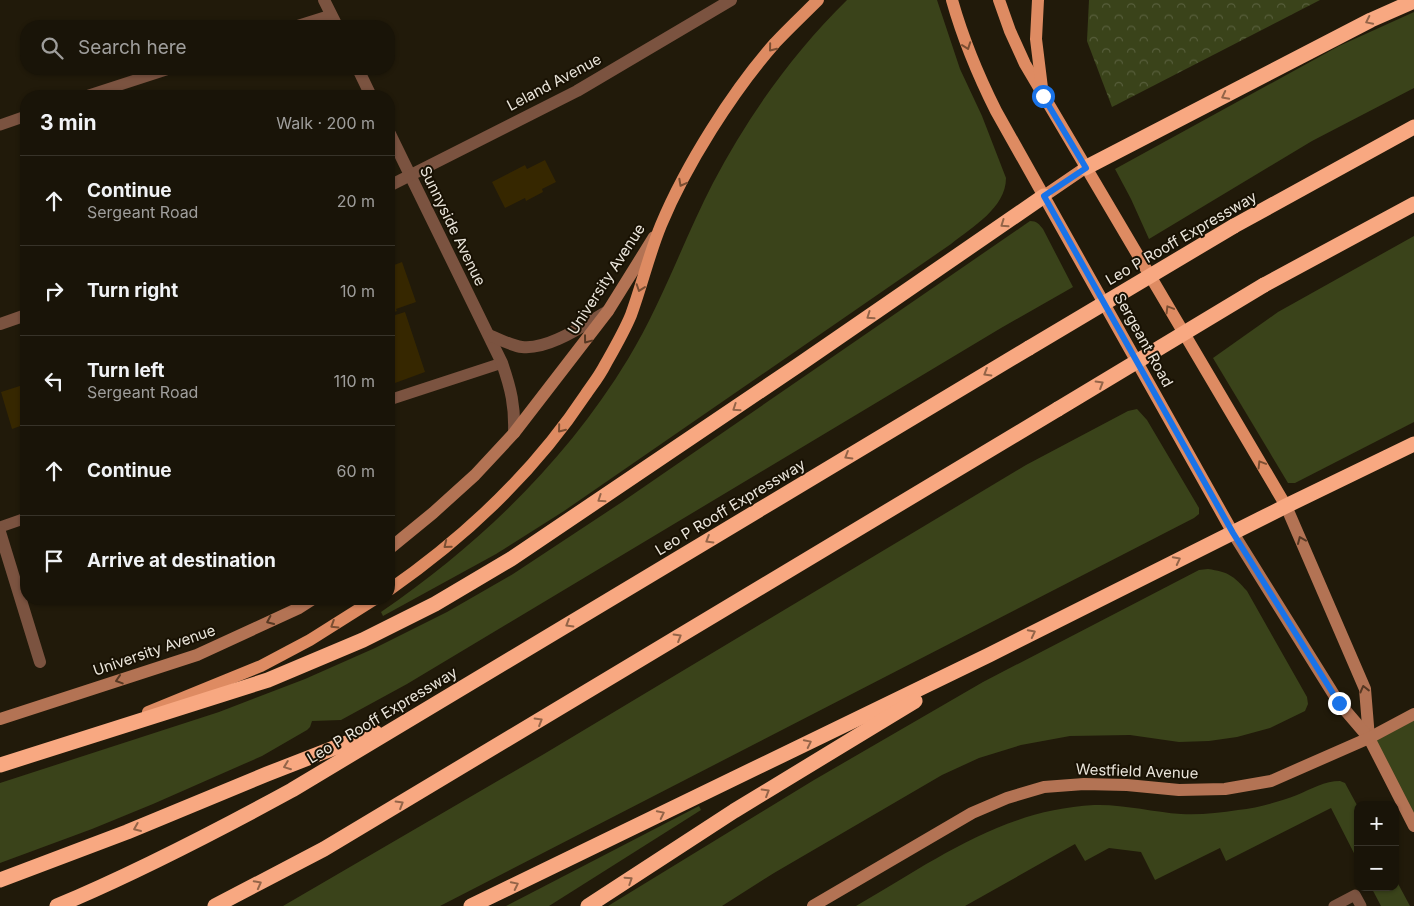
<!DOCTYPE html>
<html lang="en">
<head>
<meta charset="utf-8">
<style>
  :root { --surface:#191408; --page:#221d12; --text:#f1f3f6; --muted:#9f9e9c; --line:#373329 }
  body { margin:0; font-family:Inter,sans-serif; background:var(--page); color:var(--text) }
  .controls { position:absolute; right:15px; bottom:15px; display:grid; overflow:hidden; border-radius:10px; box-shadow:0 1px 4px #0004 }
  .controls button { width:45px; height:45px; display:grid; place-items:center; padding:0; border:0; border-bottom:1px solid var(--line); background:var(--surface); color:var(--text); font:25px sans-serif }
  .stop { position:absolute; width:15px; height:15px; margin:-11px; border:4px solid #1a73e8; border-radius:50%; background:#fff }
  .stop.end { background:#1a73e8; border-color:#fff; box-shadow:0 1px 5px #0008 }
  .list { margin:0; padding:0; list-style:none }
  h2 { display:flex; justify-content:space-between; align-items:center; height:65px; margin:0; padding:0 20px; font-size:21px }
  h2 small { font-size:16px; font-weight:400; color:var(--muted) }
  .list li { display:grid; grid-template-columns:32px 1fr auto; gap:15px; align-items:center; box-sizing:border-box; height:90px; padding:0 20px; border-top:1px solid var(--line) }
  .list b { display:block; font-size:19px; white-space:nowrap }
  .list p { margin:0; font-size:16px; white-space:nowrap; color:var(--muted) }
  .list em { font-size:16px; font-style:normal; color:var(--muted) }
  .icon { flex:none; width:28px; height:28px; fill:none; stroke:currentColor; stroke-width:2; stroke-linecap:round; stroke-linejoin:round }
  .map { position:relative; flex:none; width:1414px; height:906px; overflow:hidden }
  .search { position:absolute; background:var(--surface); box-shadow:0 1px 4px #0004; left:20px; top:20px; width:375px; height:55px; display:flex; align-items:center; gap:12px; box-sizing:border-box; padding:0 18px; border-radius:20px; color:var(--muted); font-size:19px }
  .panel { position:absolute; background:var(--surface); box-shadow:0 1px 4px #0004; left:20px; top:90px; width:375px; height:515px; border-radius:20px }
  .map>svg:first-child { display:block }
</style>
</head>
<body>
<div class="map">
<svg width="1414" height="906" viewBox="0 0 1414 906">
  <defs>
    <pattern id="park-crowns" width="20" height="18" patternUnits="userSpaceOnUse" patternTransform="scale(1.25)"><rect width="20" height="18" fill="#3a431a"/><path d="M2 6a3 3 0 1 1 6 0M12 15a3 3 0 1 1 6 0" fill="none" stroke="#575e3b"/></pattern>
  </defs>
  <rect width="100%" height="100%" fill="#211a0a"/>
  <g fill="#3a431a">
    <path d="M847 0H937L960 69 982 116 1006 178C1006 208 972 227 951 244L564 511 496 554 383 616 381 612C479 545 566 461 628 359 662 303 683 241 713 183 748 116 793 53 847 0Z"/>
    <path d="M1414 12V88L1312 141 1149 239 1131 199 1115 169 1339 46Z"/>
    <path d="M1030 221C1037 221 1039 224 1043 229L1073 287 1001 328 407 684 341 720 312 721 310 727 307 730 262 756 153 804 92 829 0 863V783L219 712 305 679 375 648 447 612 513 574 622 502Z"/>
    <path d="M1414 236V422L1295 483H1288L1213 358 1278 312Z"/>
    <path d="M1137 409 1147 420 1199 508V514L1194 518 440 906H283L544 754 1026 465 1128 411Z"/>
    <path d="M1208 569C1228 572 1233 575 1247 591L1307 697 1308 704 1305 711 1270 728 1237 737 1209 741 1179 742 1130 735 1070 736 1021 745 979 758 942 775 774 873 722 906H608L814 780 983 682 1199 570Z"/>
    <path d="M1414 714V826L1369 738Z"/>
    <path d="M1340 781 1345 783 1358 807V861L1331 808 1226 861 1220 848 1155 880 1141 852 1109 848 1085 861 1075 844 965 906H856C934 861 1001 810 1094 805 1123 804 1153 812 1181 814 1200 815 1219 813 1238 810 1258 808 1278 802 1297 795 1311 789 1325 781 1340 781Z"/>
    <path d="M699 806 701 810 549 906H506Z"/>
    <path d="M1395 878 1410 906H1381L1371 887H1395Z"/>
  </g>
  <path fill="url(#park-crowns)" d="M1089 0H1320L1112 107 1087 41Z"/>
  <g fill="#362700">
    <path d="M545 160 556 182 542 189 543 192 526 201 525 198 505 208 492 182 525 165 527 169Z"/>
    <path d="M402 262 416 302 396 309 397 311 389 314V267Z"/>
    <path d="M405 312 425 372 395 383 389 363V317Z"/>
    <path d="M26 384V424L12 429 1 392Z"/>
  </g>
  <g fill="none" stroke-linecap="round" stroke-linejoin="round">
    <g stroke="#7b5340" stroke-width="11">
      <path d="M296 26 331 15"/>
      <path d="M86 96 169 69"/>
      <path d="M0 125 26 116"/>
      <path d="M389 400 502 363"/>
      <path d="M0 527 26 518"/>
      <path d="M1334 906 1355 895 1361 906"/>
    </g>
    <g stroke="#7b5340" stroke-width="12">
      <path d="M324 0 337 26"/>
      <path d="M358 69 371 96"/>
      <path d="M389 132 502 363C511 389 515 406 514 433"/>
      <path d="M389 186 577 91 731 0"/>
      <path d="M0 324 26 315"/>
      <path d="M489 335C499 339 512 346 522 347 550 350 585 324 608 311"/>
      <path d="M0 532 40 662"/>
    </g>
    <g stroke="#b37354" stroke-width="12">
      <path d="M1286 506 1365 689 1369 738"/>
      <path d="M1233 533 1339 703 1369 738 1414 826"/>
      <path d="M389 549 433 513 475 475 514 433 608 311 654 237"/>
      <path d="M0 719 197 655 299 608 313 599"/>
      <path d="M813 906 972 813 1007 798 1044 787 1084 784 1127 785 1179 790 1225 789 1271 781 1369 738 1414 714"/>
    </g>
    <g stroke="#de8b62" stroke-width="12">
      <path d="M952 0C963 39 978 75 996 111L1233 533"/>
      <path d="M999 0 1010 31 1025 64 1286 506"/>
      <path d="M1038 0 1036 39 1042 88"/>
      <path d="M1044 196 1085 168"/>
      <path d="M389 590C465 537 535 471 586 394 593 384 600 375 605 365 614 349 624 332 631 315 642 285 649 254 661 225 686 165 732 92 775 43 789 28 804 14 818 0"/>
      <path d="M148 712 261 666 310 640 375 599"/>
    </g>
    <g stroke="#f8a881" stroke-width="15">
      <path d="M1085 168 1371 20 1414 1"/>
      <path d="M1234 226 1414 127"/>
      <path d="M1264 285 1414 204"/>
      <path d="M0 765 268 680 363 640 435 604 511 559 800 364 1044 196"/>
      <path d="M0 880 127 832 267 774 375 732"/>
      <path d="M57 906C138 872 215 832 292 790L1029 348"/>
      <path d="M215 906 324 849 1058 409"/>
      <path d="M471 906 989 655 1286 506 1414 444"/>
      <path d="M588 906 734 811 915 701"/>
    </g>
    <g stroke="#f8a881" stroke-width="15">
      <path d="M1029 348 1234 226"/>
      <path d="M1058 409 1264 285"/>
    </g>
  </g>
  <defs><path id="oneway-chevron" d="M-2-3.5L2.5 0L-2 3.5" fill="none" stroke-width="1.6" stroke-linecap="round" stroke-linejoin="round" transform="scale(1.25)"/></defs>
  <g stroke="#936448">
    <use href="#oneway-chevron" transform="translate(1369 21) rotate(154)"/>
    <use href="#oneway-chevron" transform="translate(1225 96) rotate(153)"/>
    <use href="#oneway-chevron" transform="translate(1004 224) rotate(145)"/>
    <use href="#oneway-chevron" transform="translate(870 316) rotate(145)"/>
    <use href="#oneway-chevron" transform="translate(987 373) rotate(149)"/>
    <use href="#oneway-chevron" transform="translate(1100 384) rotate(-31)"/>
    <use href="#oneway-chevron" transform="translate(736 408) rotate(146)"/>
    <use href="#oneway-chevron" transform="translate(848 456) rotate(149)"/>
    <use href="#oneway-chevron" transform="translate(601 499) rotate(146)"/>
    <use href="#oneway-chevron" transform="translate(709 540) rotate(149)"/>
    <use href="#oneway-chevron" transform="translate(1177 560) rotate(-27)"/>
    <use href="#oneway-chevron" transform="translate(569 624) rotate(149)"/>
    <use href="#oneway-chevron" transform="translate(1032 633) rotate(-27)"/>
    <use href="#oneway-chevron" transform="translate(678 637) rotate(-31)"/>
    <use href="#oneway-chevron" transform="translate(539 721) rotate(-31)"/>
    <use href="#oneway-chevron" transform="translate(808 743) rotate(-26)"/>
    <use href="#oneway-chevron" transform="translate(287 766) rotate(159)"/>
    <use href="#oneway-chevron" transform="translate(766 792) rotate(-31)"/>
    <use href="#oneway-chevron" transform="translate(400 804) rotate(-31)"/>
    <use href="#oneway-chevron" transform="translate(661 814) rotate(-26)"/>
    <use href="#oneway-chevron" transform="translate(137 828) rotate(157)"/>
    <use href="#oneway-chevron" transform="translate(629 880) rotate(-33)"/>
    <use href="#oneway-chevron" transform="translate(258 884) rotate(-28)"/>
    <use href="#oneway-chevron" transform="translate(515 885) rotate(-26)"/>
  </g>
  <g stroke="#7b4e32">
    <use href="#oneway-chevron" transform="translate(967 46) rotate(70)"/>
    <use href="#oneway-chevron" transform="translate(772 48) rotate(129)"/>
    <use href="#oneway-chevron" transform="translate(682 183) rotate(118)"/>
    <use href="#oneway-chevron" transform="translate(640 288) rotate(109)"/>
    <use href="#oneway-chevron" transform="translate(1169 309) rotate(-121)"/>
    <use href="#oneway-chevron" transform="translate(561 429) rotate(129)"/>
    <use href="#oneway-chevron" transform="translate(1261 464) rotate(-121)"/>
    <use href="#oneway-chevron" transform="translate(447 545) rotate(141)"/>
    <use href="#oneway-chevron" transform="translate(334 625) rotate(148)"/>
  </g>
  <g stroke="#563823">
    <use href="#oneway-chevron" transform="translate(587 340) rotate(127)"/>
    <use href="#oneway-chevron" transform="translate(1301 540) rotate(-113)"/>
    <use href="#oneway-chevron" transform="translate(270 621) rotate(155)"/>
    <use href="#oneway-chevron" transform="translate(119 680) rotate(162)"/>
    <use href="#oneway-chevron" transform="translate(1364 689) rotate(-104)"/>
  </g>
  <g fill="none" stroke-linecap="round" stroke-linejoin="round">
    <path stroke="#1a73e8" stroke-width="6" d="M1043 96 1086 168 1044 196 1233 533 1339 703"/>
  </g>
  <g text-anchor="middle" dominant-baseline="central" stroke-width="4" stroke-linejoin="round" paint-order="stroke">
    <g font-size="15" fill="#eae5db" stroke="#181103">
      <text transform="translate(554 82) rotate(-28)">Leland Avenue</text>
      <text transform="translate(453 226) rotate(64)">Sunnyside Avenue</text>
      <text transform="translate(1181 238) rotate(-30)">Leo P Rooff Expressway</text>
      <text transform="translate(606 279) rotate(-57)">University Avenue</text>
      <text transform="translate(1144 340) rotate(61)">Sergeant Road</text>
      <text transform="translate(730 507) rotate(-31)">Leo P Rooff Expressway</text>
      <text transform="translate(154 650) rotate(-19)">University Avenue</text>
      <text transform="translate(382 715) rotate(-31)">Leo P Rooff Expressway</text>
      <text transform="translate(1137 771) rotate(2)">Westfield Avenue</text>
    </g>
  </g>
</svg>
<div class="controls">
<button>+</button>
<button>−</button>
</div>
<div class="stop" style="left:1043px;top:96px"></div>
<div class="stop end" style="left:1339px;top:703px"></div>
<div class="search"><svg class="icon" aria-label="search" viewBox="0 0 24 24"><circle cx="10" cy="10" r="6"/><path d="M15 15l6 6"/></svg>Search here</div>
<section class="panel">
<h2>3 min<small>Walk · 200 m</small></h2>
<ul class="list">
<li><svg class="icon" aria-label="ahead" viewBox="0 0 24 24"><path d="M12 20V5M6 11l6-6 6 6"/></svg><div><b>Continue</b><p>Sergeant Road</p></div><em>20 m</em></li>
<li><svg class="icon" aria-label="right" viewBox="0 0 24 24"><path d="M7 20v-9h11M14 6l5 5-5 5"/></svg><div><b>Turn right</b></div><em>10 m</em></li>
<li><svg class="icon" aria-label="left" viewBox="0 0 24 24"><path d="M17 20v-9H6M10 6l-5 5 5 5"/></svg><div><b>Turn left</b><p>Sergeant Road</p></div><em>110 m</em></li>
<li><svg class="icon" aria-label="ahead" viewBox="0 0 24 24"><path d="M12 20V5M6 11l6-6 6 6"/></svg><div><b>Continue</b></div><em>60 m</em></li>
<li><svg class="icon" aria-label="arrive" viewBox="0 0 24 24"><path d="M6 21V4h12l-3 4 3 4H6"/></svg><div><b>Arrive at destination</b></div></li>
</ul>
</section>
</div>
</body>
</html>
